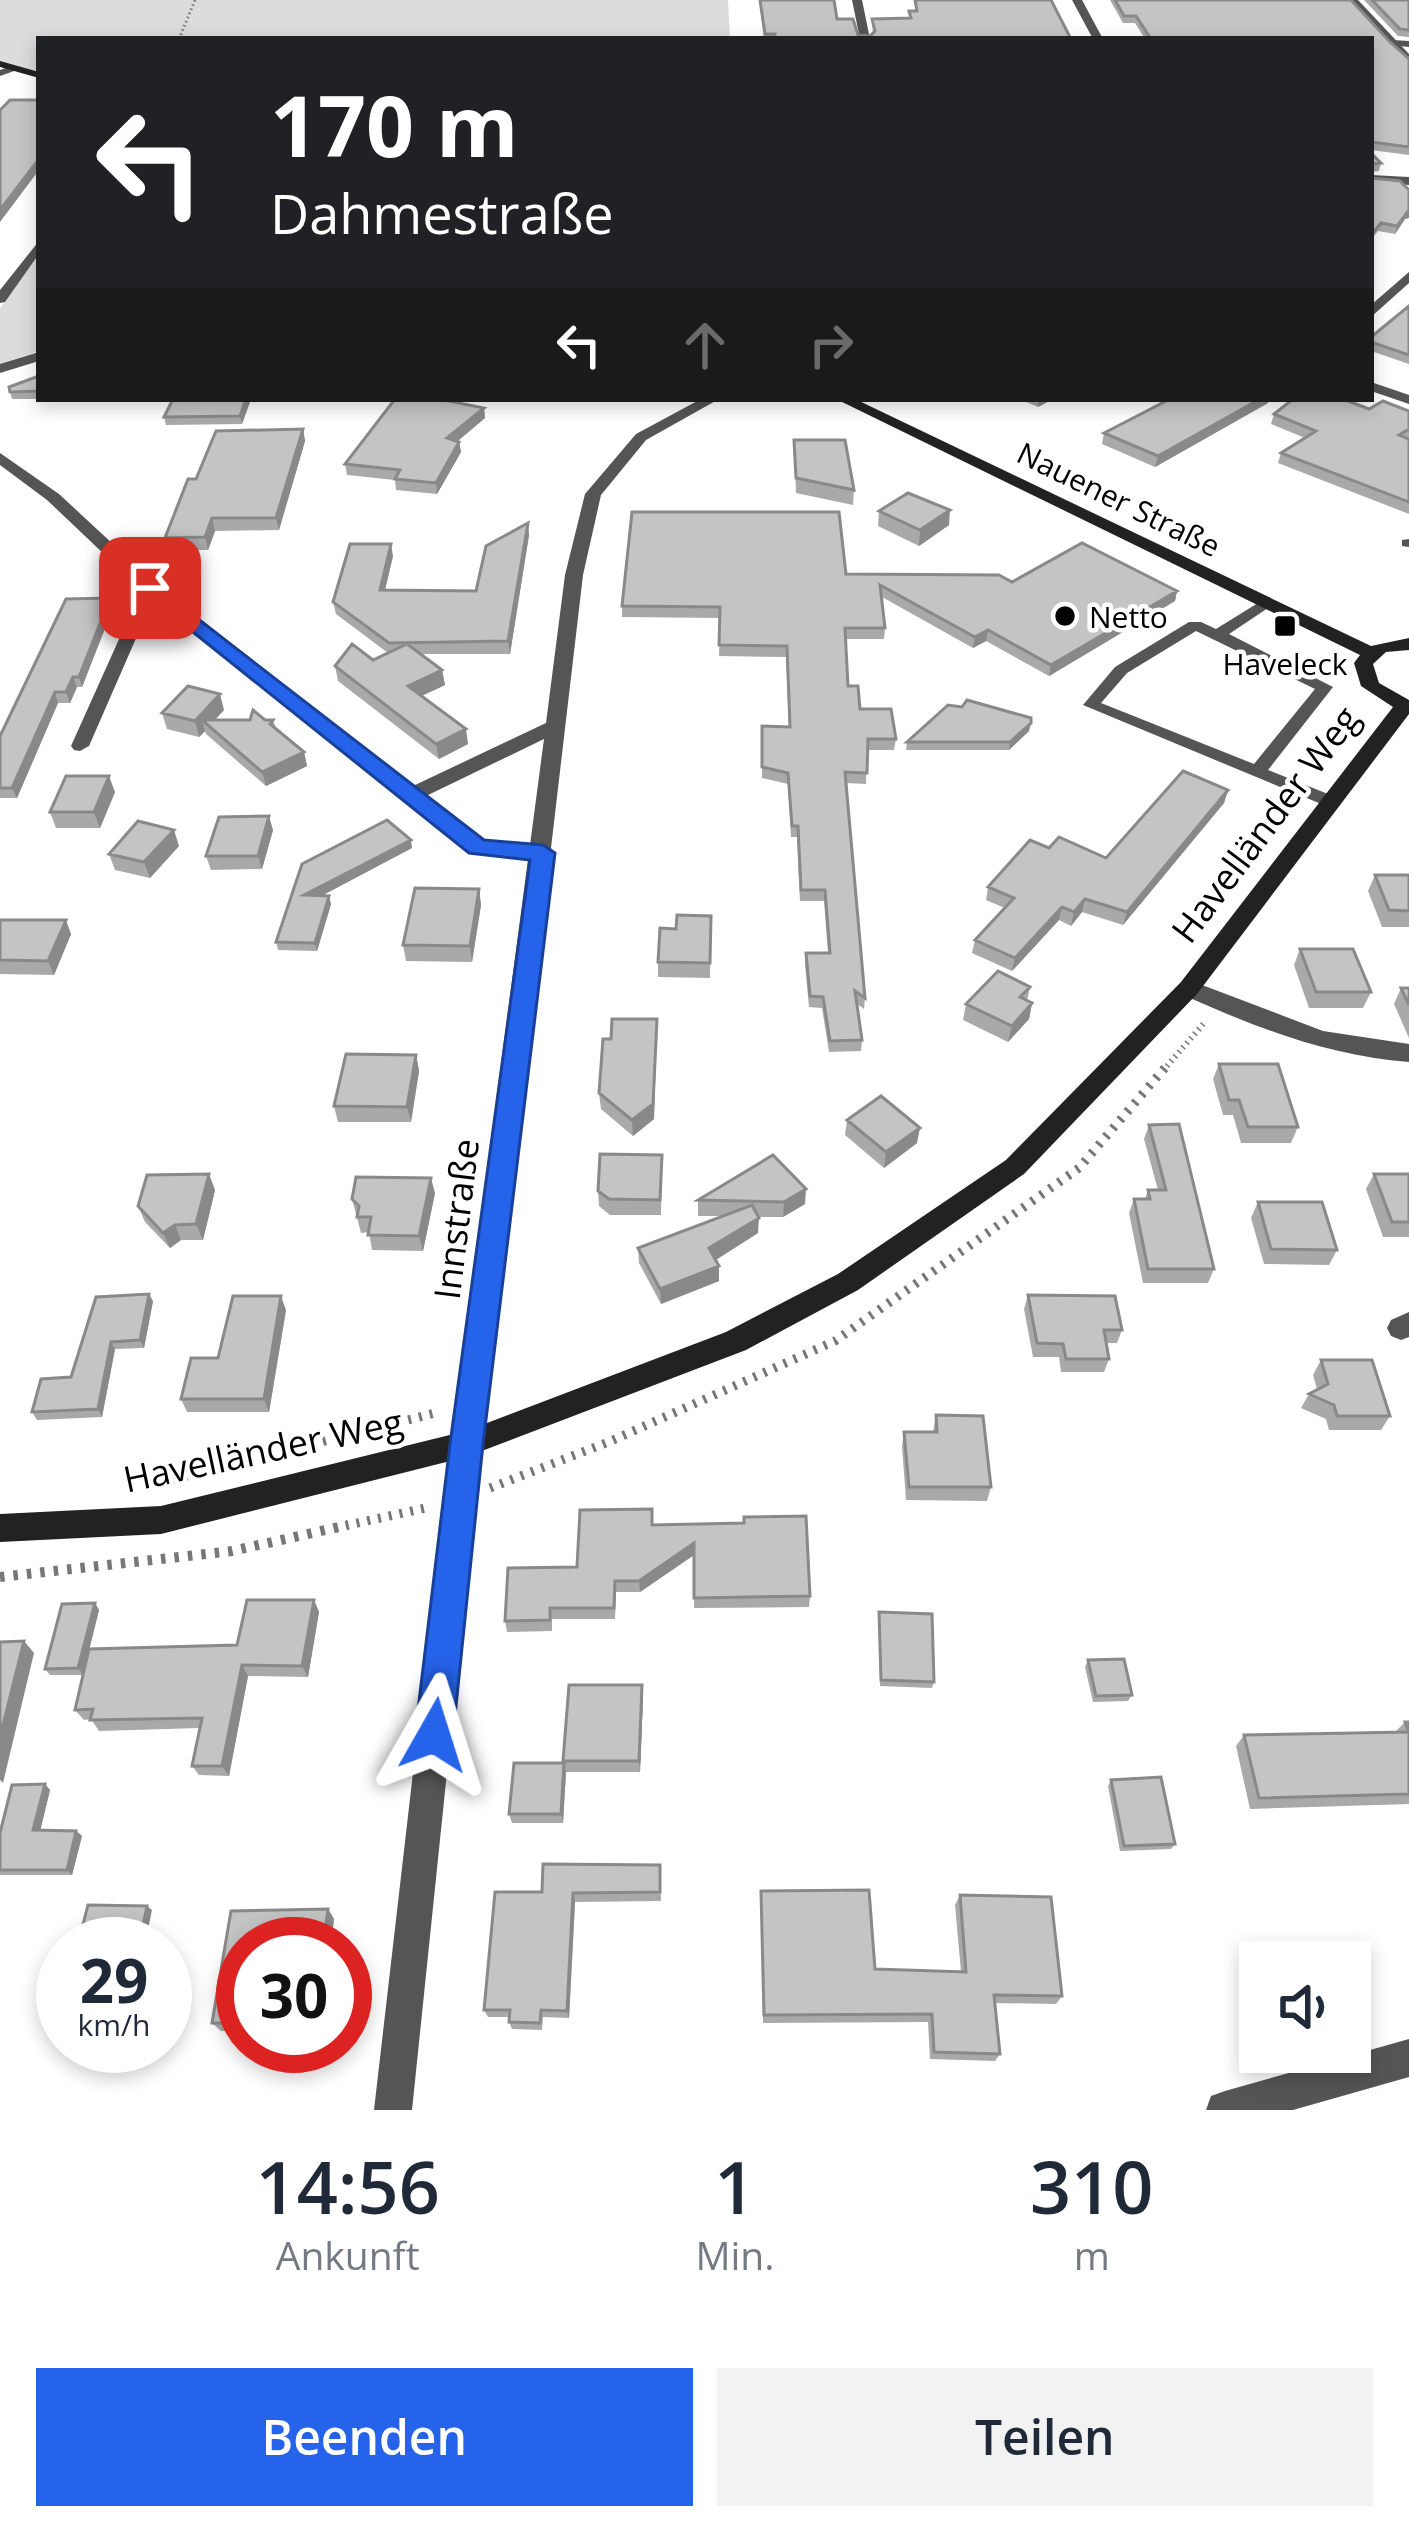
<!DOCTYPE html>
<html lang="de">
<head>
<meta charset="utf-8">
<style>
	body { margin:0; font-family:"Open Sans",sans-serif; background:#f2f2f3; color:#1f2937; height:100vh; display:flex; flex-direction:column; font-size:45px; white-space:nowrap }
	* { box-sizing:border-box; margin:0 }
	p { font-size:39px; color:#747a83 }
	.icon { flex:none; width:66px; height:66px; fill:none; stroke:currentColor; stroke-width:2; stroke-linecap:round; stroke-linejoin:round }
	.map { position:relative; height:2110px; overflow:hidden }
	.side { display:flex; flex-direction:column; background:#fff; flex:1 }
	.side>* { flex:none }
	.banner { position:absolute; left:36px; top:36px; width:1338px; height:366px; border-radius:0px; box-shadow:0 6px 18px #0003; background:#202124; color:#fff; overflow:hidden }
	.fabs { position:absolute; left:1239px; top:1941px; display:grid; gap:24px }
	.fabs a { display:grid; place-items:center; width:132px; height:132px; border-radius:0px; background:#fff; box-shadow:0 6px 18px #0003; font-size:60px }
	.speed { position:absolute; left:36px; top:1917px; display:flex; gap:24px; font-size:60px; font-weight:700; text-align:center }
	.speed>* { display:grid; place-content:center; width:156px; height:156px; border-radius:50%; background:#fff; box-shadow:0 6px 18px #0003; line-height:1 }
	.speed small { font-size:30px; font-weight:400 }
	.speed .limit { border:18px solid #d22; background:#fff; color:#111 }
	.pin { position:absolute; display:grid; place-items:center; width:102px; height:102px; color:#fff; margin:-51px; border-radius:24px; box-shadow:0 6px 18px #0006 }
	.me { position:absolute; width:132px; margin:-66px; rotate:6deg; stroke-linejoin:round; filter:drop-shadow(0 0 9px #0008) }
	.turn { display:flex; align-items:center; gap:42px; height:252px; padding:0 36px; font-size:54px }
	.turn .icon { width:156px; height:156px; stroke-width:2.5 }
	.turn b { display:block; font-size:84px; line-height:102px }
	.lanes { display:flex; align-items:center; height:114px; padding:0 36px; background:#0003; justify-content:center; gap:60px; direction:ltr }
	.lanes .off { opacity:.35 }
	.eta { display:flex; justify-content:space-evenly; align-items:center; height:204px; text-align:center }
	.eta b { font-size:72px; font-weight:600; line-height:84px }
	.button { display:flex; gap:24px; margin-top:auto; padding:24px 36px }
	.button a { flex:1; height:138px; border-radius:0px; background:#2563eb; color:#fff; font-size:48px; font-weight:600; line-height:138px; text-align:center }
	.button a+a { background:#f2f2f3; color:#1f2937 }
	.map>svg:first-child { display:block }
	.green { fill:#dcdcdc }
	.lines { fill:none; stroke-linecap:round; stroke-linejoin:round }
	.path-far3 { stroke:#777; stroke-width:3; stroke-dasharray:1.5 3; stroke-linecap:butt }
	.path-far2 { stroke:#777; stroke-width:6; stroke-dasharray:1.5 4.5; stroke-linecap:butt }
	.path-far1 { stroke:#777; stroke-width:9; stroke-dasharray:3 8; stroke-linecap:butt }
	.path { stroke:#777; stroke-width:10; stroke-dasharray:4.5 9; stroke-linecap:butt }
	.lane { fill:#555; fill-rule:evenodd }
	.street { fill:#555; fill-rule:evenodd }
	.secondary { fill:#222; fill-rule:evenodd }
	.wall { fill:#a9a9a9 }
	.shaded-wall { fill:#898989 }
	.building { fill:#c4c4c4; stroke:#898989; stroke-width:3 }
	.route { fill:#2563eb; stroke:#184099; stroke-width:3 }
	.poi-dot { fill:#000; stroke:#fff; stroke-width:4.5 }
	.labels { text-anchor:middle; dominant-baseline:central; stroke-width:9; stroke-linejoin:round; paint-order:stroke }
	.far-street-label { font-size:30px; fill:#000; stroke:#fff }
	.far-poi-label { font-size:30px; fill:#000; stroke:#fff; text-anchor:start }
	.street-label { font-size:36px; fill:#000; stroke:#fff }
</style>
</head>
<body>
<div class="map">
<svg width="1409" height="2110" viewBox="0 0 1409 2110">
	<rect width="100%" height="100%" fill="#fff"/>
	<path class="green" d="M0,0H728L730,39H39V75L0,64Z
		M39,255V351L0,364V308Z"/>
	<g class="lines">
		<path class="path-far3" d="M179,39L195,0"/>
		<path class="path-far2" d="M1167,1066L1205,1022"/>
		<path class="path-far1" d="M163,1482L439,1412
			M490,1488L611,1441L835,1341L1079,1168L1169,1063
			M335,1528L430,1507"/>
		<path class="path" d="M0,1577L232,1551L348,1525"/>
		<path class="lane" d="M1393,40L1409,41V47L1390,45Z
			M14,65L17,70L0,76V70Z
			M1409,539V547L1402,546V540Z
			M150,583L158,588L89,746L80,751L74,750L71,746L142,588Z
			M1266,598L1271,600V606L1229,634L1333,687L1268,770L1338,798L1341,802L1338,806H1326L1083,705L1115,667L1189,622H1201L1216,629ZM1196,631L1315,689L1254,764L1101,703L1127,673Z"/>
		<path class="street" d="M852,0H862L870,39H860Z
			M1072,0H1082L1103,39H1093Z
			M1348,0H1358L1409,54V63Z
			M1371,175L1409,177V185L1371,183Z
			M39,241V254L5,302L0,303V290Z
			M1409,272V283L1371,317V305Z
			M39,352V361L0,373V364Z
			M1371,382L1409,395V404L1371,391Z
			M701,399H719L646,440L601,495L583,575L551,848L554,853L549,858L481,1444L412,2110H374L451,1444L528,859L470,852L144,592L47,500L0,465V453L59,494L156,584L413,786L546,723L565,575L585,494L636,434ZM544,739L530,845L483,841L426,796Z
			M1189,980L1323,1031L1409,1044V1062C1327,1056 1255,1027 1181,994L1177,988Z
			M1409,1312V1337L1401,1340L1391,1336L1387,1328L1391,1320Z
			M1409,2039V2077L1293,2110H1206L1211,2096L1225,2091Z"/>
		<path class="secondary" d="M0,61L39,72V78L0,67Z
			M836,399H855L1371,646L1409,638V650L1386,652L1373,664L1379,683L1409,700V714L1197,994L1024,1174L858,1290L746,1350L466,1457L161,1534L0,1542V1514L161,1506L466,1431L726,1332L838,1274L1006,1160L1181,982L1393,707L1361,686L1354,663L1360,655Z"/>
	</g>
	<path class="wall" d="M759,0H834L837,19L858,35L870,36L873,33L872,19L909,18V11H916L914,0H1051L1071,39H764Z
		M1110,0H1351L1389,41L1409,59V155L1371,150V39H1145L1135,23H1123Z
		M1364,0H1409V37L1398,36Z
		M1371,153L1381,163L1379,171L1371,172Z
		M1371,178L1409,190V218L1405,219L1395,234L1378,231L1371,240Z
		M1409,306V364L1371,351V337Z
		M39,376V399H12L9,387Z
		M173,399H251L242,424L166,425L164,417Z
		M1019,399H1053L1038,407Z
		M1268,403L1155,467L1102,444L1104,433Z
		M484,408L485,418L458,441L459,442L461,452L437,494L396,490L395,480L347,475L345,464Z
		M1369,409L1409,411V437L1407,438L1409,439V514L1278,463L1281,453L1305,438L1271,424L1274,414Z
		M303,429L305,441L279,530L215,531L208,550H169L165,538L196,479Z
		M794,440L854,490L853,505L796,493Z
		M879,511L949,525L919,546L878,526Z
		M529,535L510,654H421L442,670L445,685L421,696L468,744L439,759L338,681L335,666L373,660L388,653L336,614L333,602L393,556L385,590L476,591Z
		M846,574L1177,591L1175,601L1049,676L986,641L973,648L882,597L885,628L884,639H845L848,686L860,709L896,739L894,750H867L866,784L846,783L865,998L864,1009L857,1004L862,1040L861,1051L829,1052L822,1008L809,1007L805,964L806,953H828L824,901H800L797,837H791L788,784L762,778V726L789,727L786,657L719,656L720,618L622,617V606Z
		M110,598L113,608L82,687H77L70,703H58L17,798H0V736Z
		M224,710L215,720H273L276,728L304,752L307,766L266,786L206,734L205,731L199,737L167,729L162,713Z
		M1029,731L1009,750H906L907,742Z
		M1228,790L1224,803L1123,925L1082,912L1071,926L1059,920L1012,971L972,953L975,940L1005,908L986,900L988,887L1049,848L1106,858Z
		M115,792L100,828H56L50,812Z
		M273,830L262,869L211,870L206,856Z
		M179,846L150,878L115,870L109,854Z
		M412,848L321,896L331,904L317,951L278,950L276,942L302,864Z
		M1375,875H1409V927H1382L1368,891Z
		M479,889L481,905L472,962L406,961L403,945Z
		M711,916L710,978L658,977V962L676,929Z
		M0,920L71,934L54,975L0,974Z
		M1300,949L1371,992L1363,1008H1309L1294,965Z
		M1030,987L1027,1001L1032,1003L1029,1019L1008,1042L963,1020L966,1004Z
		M1401,988H1409V1038L1394,1004Z
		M657,1019L654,1119L633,1136L601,1109L599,1093L611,1039Z
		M416,1055L419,1071L411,1122H338L334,1106Z
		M1219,1064L1298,1127L1291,1143H1241L1233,1115H1223L1213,1079Z
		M847,1120L917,1143L884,1168L845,1135Z
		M1149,1125L1214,1269L1208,1283H1143L1129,1213L1134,1199H1145L1148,1190H1158L1144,1139Z
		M662,1155L661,1215H610L599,1206L598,1191Z
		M773,1155L805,1204L783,1217H758V1233L716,1260L719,1266V1281L661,1304L639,1263L638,1248L721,1216H698V1200Z
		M1374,1174H1409V1237H1383L1366,1189Z
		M215,1190L203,1240H181L170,1248L145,1222L138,1206Z
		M435,1193L423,1251L372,1250L369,1232L361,1233L352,1199Z
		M1258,1202L1337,1250L1329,1265L1264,1264L1251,1218Z
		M1028,1295L1122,1330L1117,1343H1106L1109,1359L1104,1372H1061L1059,1357H1033L1024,1309Z
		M153,1301L144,1348L115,1349L102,1417L37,1420L32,1412Z
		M286,1310L269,1412H187L181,1399L218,1358Z
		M1321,1360L1390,1416L1381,1430H1329L1326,1419L1301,1408L1309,1394L1317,1389L1313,1375Z
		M936,1415L991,1487L987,1501L906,1500L902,1446L904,1432H933Z
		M653,1525L810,1596L809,1607L694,1608V1555L640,1592H616L615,1619H552V1631L507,1632L505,1621L577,1567Z
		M314,1600L319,1612L308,1677L248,1676L229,1776L199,1775L192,1766L200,1728L99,1731L91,1719L84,1720L75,1710L83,1675H50L45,1669L95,1603L99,1610L89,1649L237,1645Z
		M879,1612L934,1682L932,1688L880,1686Z
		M1088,1660L1132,1695L1128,1701L1093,1702L1085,1667Z
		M569,1685L643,1697L640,1772H566L563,1823H512L509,1814L564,1763Z
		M1405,1722H1409V1804L1250,1809L1236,1746L1244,1735L1395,1732Z
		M1111,1780L1175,1844L1171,1849L1120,1851L1108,1786Z
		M45,1784L50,1790L40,1830L76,1831L82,1836L72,1875H0V1833Z
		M660,1865L661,1901L575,1902L569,2018L543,2017L542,2030L512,2029L509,2022L510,2017H488L484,2010L542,1892Z
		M761,1891L875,1969L961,1972L955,1905L960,1895L1062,1996L1056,2004L995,2003L1000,2054L995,2061L930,2059L928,2022L763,2023Z
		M328,1909L334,1919L331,1944H243V2031H221L212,2023L231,1911Z"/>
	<path class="shaded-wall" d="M39,159V170L0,222V210Z
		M1409,210V218L1405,219L1395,234L1397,226Z
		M246,399H251L242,424L240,416Z
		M1039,399H1053L1038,407Z
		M1260,399H1269L1268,403L1155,467L1158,456Z
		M484,408L485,418L448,449L447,438Z
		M303,429L305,441L279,530L276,518Z
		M459,442L461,452L437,494L436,483Z
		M950,510L949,525L919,546L920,530Z
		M212,518L215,531L208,550L205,537Z
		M528,523L529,535L510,654L508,641Z
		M391,544L393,556L382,602L380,590Z
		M1177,591L1175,601L1049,676L1051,665Z
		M110,598L113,608L82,687L79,677Z
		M988,630L986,641L973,648L975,637Z
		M442,670L445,685L411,701L408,686Z
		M73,677L77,687L70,703L66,692Z
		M55,692L58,703L17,798L12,788Z
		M220,694L224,710L209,726L202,720L205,731L199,737L195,721Z
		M1031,723L1029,731L1009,750L1010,742Z
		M466,729L468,744L439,759L436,744Z
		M304,752L307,766L266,786L262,772Z
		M109,776L115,792L100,828L94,812Z
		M1228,790L1224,803L1123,925L1127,912Z
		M269,816L273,830L262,869L258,856Z
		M174,830L179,846L150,878L144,862Z
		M411,840L412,848L306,904L304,895Z
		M479,889L481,905L472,962L470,946Z
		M329,896L331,904L317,951L315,943Z
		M1085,899L1082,912L1071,926L1074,912Z
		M1062,907L1059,920L1012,971L1015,958Z
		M66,920L71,934L54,975L48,961Z
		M1032,1003L1029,1019L1008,1042L1012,1026Z
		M657,1019L654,1119L633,1136L632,1120Z
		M416,1055L419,1071L411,1122L407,1107Z
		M920,1128L917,1143L884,1168L886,1152Z
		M209,1174L215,1190L203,1240L196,1224Z
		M431,1178L435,1193L423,1251L419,1236Z
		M806,1189L805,1204L783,1217L784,1202Z
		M759,1218L758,1233L709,1264V1248Z
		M175,1225L181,1240L170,1248L163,1233Z
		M719,1266V1281L661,1304L660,1289Z
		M149,1294L153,1301L144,1348L140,1340Z
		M281,1296L286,1310L269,1412L264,1399Z
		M111,1342L115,1349L102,1417L98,1409Z
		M694,1543V1555L640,1592L639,1581Z
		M314,1600L319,1612L308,1677L302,1666Z
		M95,1603L99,1610L83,1675L78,1668Z
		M24,1641L34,1653L3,1783L0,1780V1737Z
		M242,1665L248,1676L229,1776L222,1766Z
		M642,1685L643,1697L640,1772L639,1761Z
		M564,1763L566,1772L563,1823L561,1814Z
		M45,1784L50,1790L39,1836L33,1830Z
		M76,1831L82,1836L72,1875L67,1870Z
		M573,1893L575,1902L569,2018L567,2011Z
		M147,1906L152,1910L145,1944H139Z
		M328,1909L334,1919L331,1944H323Z"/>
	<path class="building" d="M760,0H834L837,19H853L858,35L870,36L875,31L872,19L911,18L909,11H917L915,0H1051L1071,39H775V34H765Z
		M1115,0H1351L1389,41L1409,59V147L1371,142V39H1151L1136,16H1124Z
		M1372,0H1409V30L1400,29Z
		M10,100H39V159L0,210V110Z
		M1371,153L1381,163L1371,164Z
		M1371,178L1400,181L1409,190V210L1397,226L1381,223L1371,235Z
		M1409,306V355L1371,342V337Z
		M39,376V391L10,392L9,387Z
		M173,399H246L240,416L164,417Z
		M395,399H439L484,408L447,438L459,442L436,483L395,479L400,470L345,464Z
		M1170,399H1260L1158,456L1104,433Z
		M1293,399H1343L1369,409L1383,401L1409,411V429L1399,435L1409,439V502L1281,453L1316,431L1274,414Z
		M303,429L276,518H212L205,537L165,538L188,479H196L216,431Z
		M794,440H845L854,490L796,478Z
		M908,493L950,510L920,530L879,511Z
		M632,512H839L846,574L999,575L1012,582L1082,543L1177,591L1051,665L988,630L975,637L880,585L885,628H845L848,686H858L860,709H891L896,739H868L867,773L845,772L865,998L855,991L862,1040L830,1041L823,997L810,996L806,953H830L825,890H801L798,826H792L788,773L762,767V726L790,727L787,646L719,645L720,607L622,606Z
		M528,523L508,641L389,643L333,602L350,544H391L380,590L476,591L486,546Z
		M110,598L79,677H73L66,692H55L12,788H0V736L66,599Z
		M352,644L373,660L407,644L442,670L408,686L466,729L436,744L335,666Z
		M188,686L220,694L195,721L162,713Z
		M967,700L1031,718V723L1010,742H907L948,705L962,707Z
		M253,710L265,720H273L270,724L304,752L262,772L202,720H250Z
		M1183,771L1228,790L1127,912L1085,899L1074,912L1062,907L1015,958L975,940L1014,898L988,887L1030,840L1049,848L1059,837L1106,858Z
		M66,776H109L94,812H50Z
		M269,816L258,856H206L219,817Z
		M387,820L411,840L304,895L329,896L315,943L276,942L302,864Z
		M138,821L174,830L144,862L109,854Z
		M1375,875H1409V911L1389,910Z
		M415,888L479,889L470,946L403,945Z
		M677,915L711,916L710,963L658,962L660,928L676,929Z
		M0,920H66L48,961L0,960Z
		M1300,949H1353L1371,992H1316Z
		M998,971L1030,987L1020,997L1032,1003L1012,1026L966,1004Z
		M1401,988H1409V1005Z
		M612,1019H657L653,1104L632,1120L599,1093L603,1039H611Z
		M346,1054L416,1055L407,1107L334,1106Z
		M1219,1064H1278L1298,1127H1248L1239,1100H1229Z
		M881,1096L920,1128L886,1152L847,1120Z
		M1179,1124L1214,1269H1148L1134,1199H1150L1148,1190H1166L1149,1125Z
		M600,1154L662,1155L660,1200L609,1199L598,1191Z
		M773,1155L806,1189L784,1202L698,1200Z
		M209,1174L196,1224L175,1225L163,1233L138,1206L147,1175Z
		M1374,1174H1409V1222H1392Z
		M356,1177L431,1178L419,1236L368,1235L371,1217H357L359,1206L352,1199Z
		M1258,1202H1322L1337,1250L1271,1249Z
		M752,1205L759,1218L709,1248L719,1266L660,1289L638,1248Z
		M149,1294L140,1340L111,1342L98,1409L32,1412L41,1379L71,1377L96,1297Z
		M1028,1295L1115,1296L1122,1330H1104L1109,1359H1066L1063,1344L1037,1343Z
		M233,1296H281L264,1399H181L191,1358H218Z
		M1321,1360H1372L1390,1416H1337L1334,1405L1309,1394L1328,1384Z
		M936,1415L983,1416L991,1487H909L904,1432H937Z
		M652,1509V1525L744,1523V1517L806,1516L810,1596L694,1598V1543L639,1581H615L614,1608H550V1620L505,1621L508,1568L577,1567L580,1510Z
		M247,1600H314L302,1666L242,1665L222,1766H192L202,1718L90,1720L93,1709L75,1710L89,1649L237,1645Z
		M95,1603L78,1668L45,1669L62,1604Z
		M879,1612L932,1614L934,1682L881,1680Z
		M24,1641L0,1737V1642Z
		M1124,1659L1132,1695L1096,1696L1088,1660Z
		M569,1685H642L639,1761H563Z
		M1405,1722H1409V1794L1259,1798L1244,1735L1409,1732Z
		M514,1763H564L561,1814H509Z
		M1161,1777L1175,1844L1124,1846L1111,1780Z
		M45,1784L33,1830L76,1831L67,1870H0V1833L12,1785Z
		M543,1864L660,1865V1892L573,1893L567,2011L541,2010L540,2023L509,2022L510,2010H484L495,1892H542Z
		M869,1890L875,1969L966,1972L960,1895L1051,1897L1062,1996L994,1995L1000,2054L934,2052L932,2014L764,2015L761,1891Z
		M88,1905L147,1906L139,1944H78Z
		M328,1909L323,1944H243V2023H212L231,1911Z"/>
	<path class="route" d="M150,582L484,840L543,845L555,853L483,1444L453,1735L448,1748L434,1754L421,1748L415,1735L450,1444L530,860L469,853L143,592V584Z"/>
	<g class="poi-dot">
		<circle cx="1065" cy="616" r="12"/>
		<rect x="1273" y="614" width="24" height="24" rx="6"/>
	</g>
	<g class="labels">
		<g class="far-street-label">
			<text transform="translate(1119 499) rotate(26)">Nauener Straße</text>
		</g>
		<g class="far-poi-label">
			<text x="1089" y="616">Netto</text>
			<text x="1285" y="663" text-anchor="middle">Haveleck</text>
		</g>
		<g class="street-label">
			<text transform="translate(1265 824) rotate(-53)">Havelländer Weg</text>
			<text transform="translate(456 1219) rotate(-83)">Innstraße</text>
			<text transform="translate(263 1450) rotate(-12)">Havelländer Weg</text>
		</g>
	</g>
</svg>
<div class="fabs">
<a><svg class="icon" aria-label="sound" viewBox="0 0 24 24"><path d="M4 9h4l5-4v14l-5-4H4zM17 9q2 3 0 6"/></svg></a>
</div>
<div class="speed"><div>29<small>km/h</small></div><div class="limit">30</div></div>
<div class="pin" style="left:150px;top:588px;background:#d93025"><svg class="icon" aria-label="arrive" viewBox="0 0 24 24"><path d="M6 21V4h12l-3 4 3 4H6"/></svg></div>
<svg class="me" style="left:434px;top:1735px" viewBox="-20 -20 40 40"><path d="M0-17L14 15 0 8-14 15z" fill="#2563eb" stroke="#fff" stroke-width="4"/></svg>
<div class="banner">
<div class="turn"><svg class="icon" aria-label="left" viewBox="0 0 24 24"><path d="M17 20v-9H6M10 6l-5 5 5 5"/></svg><div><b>170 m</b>Dahmestraße</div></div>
<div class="lanes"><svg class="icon" aria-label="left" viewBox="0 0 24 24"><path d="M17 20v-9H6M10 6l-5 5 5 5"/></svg><svg class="icon off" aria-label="ahead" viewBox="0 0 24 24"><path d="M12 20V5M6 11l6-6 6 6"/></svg><svg class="icon off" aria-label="right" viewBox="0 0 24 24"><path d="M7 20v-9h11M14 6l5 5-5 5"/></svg></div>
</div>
</div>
<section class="side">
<div class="eta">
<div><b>14:56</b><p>Ankunft</p></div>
<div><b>1</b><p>Min.</p></div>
<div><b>310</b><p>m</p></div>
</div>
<div class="button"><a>Beenden</a><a>Teilen</a></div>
</section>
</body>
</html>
